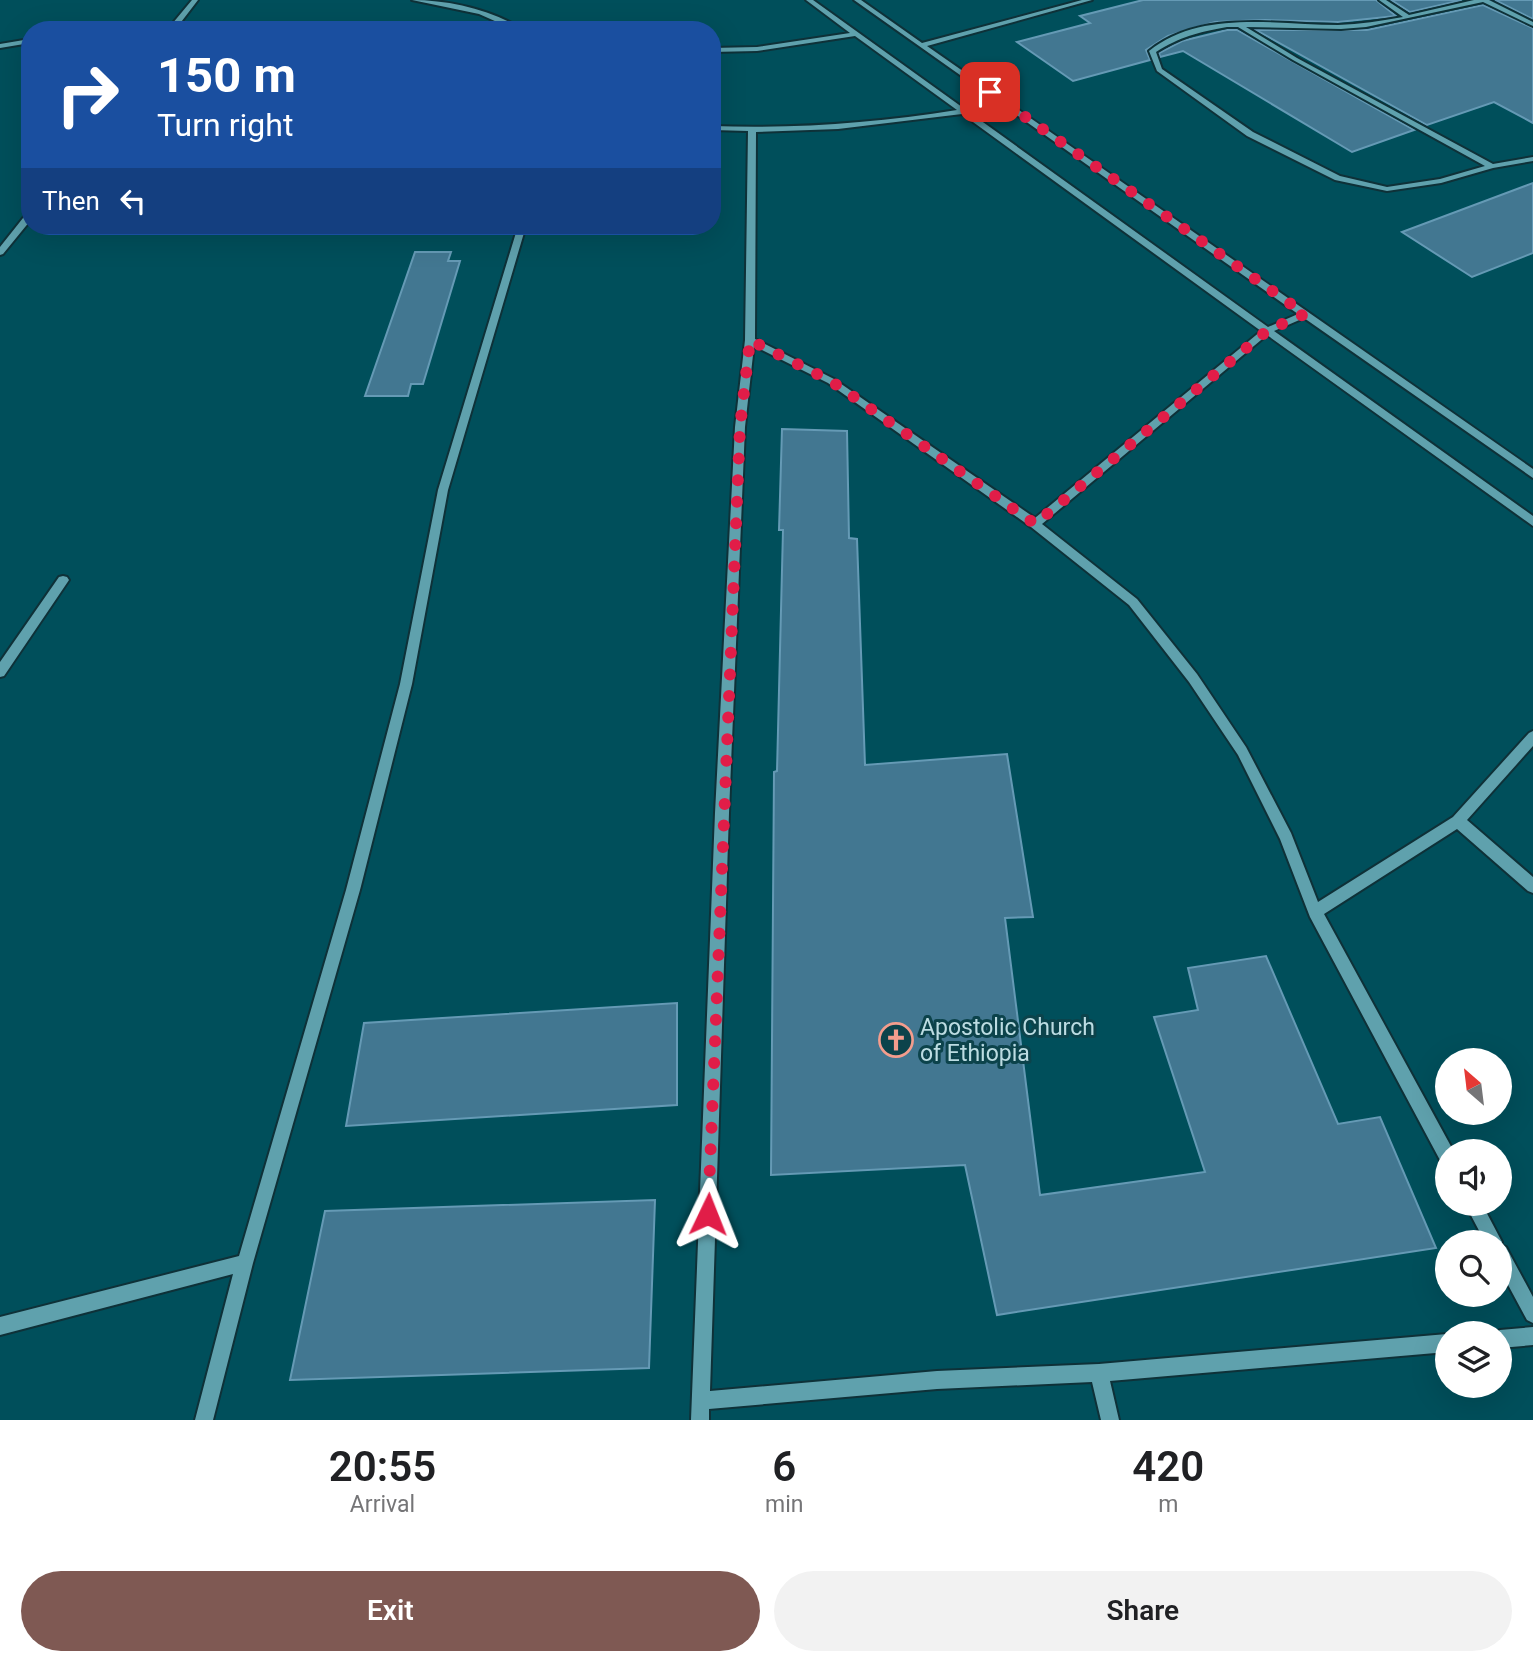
<!DOCTYPE html>
<html lang="en">
<head>
<meta charset="utf-8">
<style>
	body { margin:0; font-family:Roboto,sans-serif; background:#f2f2f2; color:#202124; height:100vh; display:flex; flex-direction:column; font-size:26px; white-space:nowrap }
	* { box-sizing:border-box; margin:0 }
	p { font-size:23px; color:#757577 }
	.icon { flex:none; width:38px; height:38px; fill:none; stroke:currentColor; stroke-width:2; stroke-linecap:round; stroke-linejoin:round }
	.map { position:relative; height:1420px; overflow:hidden }
	.side { display:flex; flex-direction:column; background:#fff; flex:1 }
	.side>* { flex:none }
	.top-card { position:absolute; left:21px; top:21px; width:700px; height:214px; border-radius:28px; box-shadow:0 7px 28px #0002; background:#1a4fa0; color:#fff; overflow:hidden }
	.needle { width:46px; rotate:332deg }
	.controls { position:absolute; left:1435px; top:1048px; display:grid; gap:14px }
	.controls a { display:grid; place-items:center; width:77px; height:77px; border-radius:50%; background:#fff; box-shadow:0 7px 28px #0002; font-size:35px }
	.pin { position:absolute; display:grid; place-items:center; width:60px; height:60px; color:#fff; margin:-30px; border-radius:14px; box-shadow:0 4px 10px #0006 }
	.me { position:absolute; width:77px; margin:-38px; rotate:2deg; stroke-linejoin:round; filter:drop-shadow(0 0 5px #0008) }
	.turn { display:flex; align-items:center; gap:24px; height:147px; padding:0 21px; font-size:32px }
	.turn .icon { width:91px; height:91px; stroke-width:2.5 }
	.turn b { display:block; font-size:49px; line-height:60px }
	.then { display:flex; align-items:center; height:66px; padding:0 21px; background:#0003; gap:14px; font-size:26px }
	.eta { display:flex; justify-content:space-evenly; align-items:center; height:119px; text-align:center }
	.eta b { font-size:42px; font-weight:600; line-height:49px }
	.primary-button { display:flex; gap:14px; margin-top:auto; padding:14px 21px }
	.primary-button a { flex:1; height:80px; border-radius:42px; background:#7f5953; color:#fff; font-size:28px; font-weight:600; line-height:80px; text-align:center }
	.primary-button a+a { background:#f2f2f2; color:#202124 }
	.map>svg:first-child { display:block }
	.building { fill:#427791; stroke:#659ab5; stroke-width:2 }
	.lines { fill:none; stroke-linecap:round; stroke-linejoin:round }
	.minor-casing { stroke:#0e3138; stroke-width:4 }
	.minor { fill:#5fa1ad; fill-rule:evenodd }
	.route { stroke:#e11d48; stroke-width:12; stroke-dasharray:0 21.6 }
	.labels { text-anchor:middle; dominant-baseline:central; stroke-width:6; stroke-linejoin:round; paint-order:stroke }
	.near-poi-label { font-size:23px; fill:#bcdce2; stroke:#0c434b; text-anchor:start }
</style>
</head>
<body>
<div class="map">
<svg width="1533" height="1420" viewBox="0 0 1533 1420">
	<rect width="100%" height="100%" fill="#004f5b"/>
	<path class="building" d="M1143,0H1376L1396,16L1338,22L1265,20L1215,22L1168,36L1146,50L1150,60L1073,81L1017,42L1090,23L1080,16Z
		M1391,0H1462L1410,12Z
		M1495,0H1533V19Z
		M1483,5L1533,28V123L1494,102L1427,125L1256,30H1367Z
		M1227,30H1237L1414,130L1352,152L1183,51L1160,57L1159,53L1182,41Z
		M1533,183V253L1472,277L1402,232Z
		M415,252H451L448,261H460L423,384H411L408,396H365Z
		M782,429L847,431L849,538L857,539L865,765L1007,754L1033,917L1005,918L1040,1195L1205,1172L1154,1017L1198,1010L1188,968L1266,956L1338,1124L1380,1117L1436,1248L997,1315L965,1165L771,1175L774,772L777,771L783,530H779Z
		M677,1003V1105L346,1126L364,1023Z
		M655,1200L649,1368L290,1380L325,1211Z"/>
	<g class="lines">
		<g class="minor-casing">
			<path id="minor" d="M192,0H198L175,30H105L172,24Z
				M412,0C450,0 492,10 524,30H515L479,14Z
				M806,0H813L1268,327L1298,314L854,0H861L922,43L1082,0H1092L927,46L1533,469V478L1304,318L1274,331L1533,516V526L1267,335L1042,524L1137,599L1197,674L1246,747L1291,833L1318,902L1453,817L1529,733L1533,731V746L1467,820L1533,877V893L1528,891L1457,829L1324,914L1453,1150L1447,1152V1164L1441,1162L1310,917L1280,839L1238,755L1189,682L1129,605L1031,527L828,383L754,346L745,427L729,813L710,1391L937,1371L1099,1364L1447,1334V1352L1110,1381L1119,1420H1101L1092,1382L937,1389L709,1409V1420H691L715,813L735,427L745,340L748,131L712,130V126C795,129 875,123 957,110L855,36L757,51L712,52V48L757,47L850,33ZM962,114L1261,331L1035,518L834,379L755,339L756,132L838,129Z
				M1379,0H1386L1409,15L1474,0H1489L1533,22V26L1483,2L1366,27L1341,29L1246,27L1297,58L1493,164L1533,157V161L1493,168L1441,183L1387,191L1335,180L1247,136L1157,71L1149,51C1201,9 1277,25 1338,25C1360,24 1381,21 1403,17ZM1227,27H1238L1293,60L1485,166L1440,179L1387,187L1340,176L1253,132L1162,69L1156,52C1180,37 1198,32 1227,27Z
				M30,39V43L0,48V44Z
				M27,213H30V221L3,254L0,255V247Z
				M518,226H526L448,490L412,684L360,890L253,1263L213,1420H195L233,1274L0,1335V1317L239,1256L346,890L400,684L438,490Z
				M63,576L67,577L69,580L67,583L4,676L0,677V662L59,577Z
				M1465,1204H1482L1502,1242L1501,1245L1506,1247L1533,1297V1323L1527,1320L1500,1270V1242H1485Z
				M1533,1327V1345L1500,1348V1334H1493L1500,1330Z"/>
		</g>
		<use href="#minor" class="minor"/>
	</g>
	<g class="lines">
		<path class="route" d="M708,1214L740,427L750,340L831,381L1035,524L1268,330L1305,314L990,92"/>
	</g>
	<defs>
		<g id="church-ring" transform="scale(1.75)"><circle r="9.5" fill="#0c434b" stroke="#f49d8d" stroke-width="1.5"/><path d="M-1.2-6h2.4v3.5h3.3v2.4h-3.3V6h-2.4V-.1h-3.3v-2.4h3.3Z" fill="#f49d8d"/></g>
	</defs>
	<g fill-rule="evenodd">
		<use href="#church-ring" x="896" y="1040"/>
	</g>
	<g class="labels">
		<g class="near-poi-label">
			<text x="920" y="1027">Apostolic Church<tspan x="920" dy="26">of Ethiopia</tspan></text>
		</g>
	</g>
</svg>
<div class="controls">
<a><svg class="needle" viewBox="-14 -14 28 28"><path d="M0-13l5 13h-10z" fill="#e53935"/><path d="M0 13l5-13h-10z" fill="#757577"/></svg></a>
<a><svg class="icon" aria-label="sound" viewBox="0 0 24 24"><path d="M4 9h4l5-4v14l-5-4H4zM17 9q2 3 0 6"/></svg></a>
<a><svg class="icon" aria-label="search" viewBox="0 0 24 24"><circle cx="10" cy="10" r="6"/><path d="M15 15l6 6"/></svg></a>
<a><svg class="icon" aria-label="layers" viewBox="0 0 24 24"><path d="M12 4l9 5-9 5-9-5zM3 14l9 5 9-5"/></svg></a>
</div>
<div class="pin" style="left:990px;top:92px;background:#d93025"><svg class="icon" aria-label="arrive" viewBox="0 0 24 24"><path d="M6 21V4h12l-3 4 3 4H6"/></svg></div>
<svg class="me" style="left:708px;top:1214px" viewBox="-20 -20 40 40"><path d="M0-17L14 15 0 8-14 15z" fill="#e11d48" stroke="#fff" stroke-width="4"/></svg>
<div class="top-card">
<div class="turn"><svg class="icon" aria-label="right" viewBox="0 0 24 24"><path d="M7 20v-9h11M14 6l5 5-5 5"/></svg><div><b>150 m</b>Turn right</div></div>
<div class="then">Then<svg class="icon" aria-label="left" viewBox="0 0 24 24"><path d="M17 20v-9H6M10 6l-5 5 5 5"/></svg></div>
</div>
</div>
<section class="side">
<div class="eta">
<div><b>20:55</b><p>Arrival</p></div>
<div><b>6</b><p>min</p></div>
<div><b>420</b><p>m</p></div>
</div>
<div class="primary-button"><a>Exit</a><a>Share</a></div>
</section>
</body>
</html>
